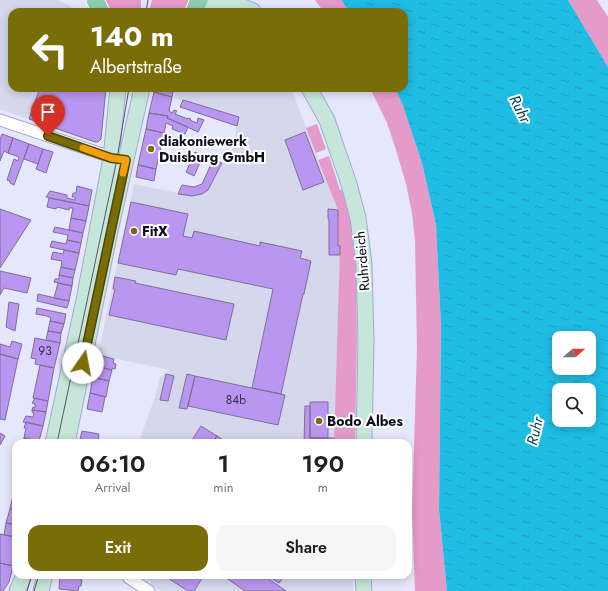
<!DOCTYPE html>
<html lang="en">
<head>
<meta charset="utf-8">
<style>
	body { margin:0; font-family:Jost,sans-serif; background:#f6f6f6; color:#202124; height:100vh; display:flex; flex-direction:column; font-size:15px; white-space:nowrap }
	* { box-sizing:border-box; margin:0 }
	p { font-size:13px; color:#757577 }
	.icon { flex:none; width:22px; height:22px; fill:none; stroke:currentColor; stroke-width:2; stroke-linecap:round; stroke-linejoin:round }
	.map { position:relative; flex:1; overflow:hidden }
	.side { position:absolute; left:12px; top:439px; width:400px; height:140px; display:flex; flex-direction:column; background:#fff; border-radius:12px; box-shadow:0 2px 10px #0003 }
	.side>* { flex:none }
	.banner { position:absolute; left:8px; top:8px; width:400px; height:84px; border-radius:12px; box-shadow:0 2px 10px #0003; background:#796d08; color:#fff; overflow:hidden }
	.needle { width:26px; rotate:70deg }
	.buttons { position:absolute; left:552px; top:331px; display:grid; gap:8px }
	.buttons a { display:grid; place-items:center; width:44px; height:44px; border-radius:8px; background:#fff; box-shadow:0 2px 10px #0003; font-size:20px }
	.pin { position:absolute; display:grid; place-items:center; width:34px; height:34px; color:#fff; margin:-41px -17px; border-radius:50% 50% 50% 0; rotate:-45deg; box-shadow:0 0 4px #0007 }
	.pin .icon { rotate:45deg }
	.me { position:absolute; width:44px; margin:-22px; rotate:12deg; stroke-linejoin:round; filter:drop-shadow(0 0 3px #0008) }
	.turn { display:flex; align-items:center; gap:14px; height:84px; padding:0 16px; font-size:18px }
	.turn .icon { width:52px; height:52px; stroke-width:2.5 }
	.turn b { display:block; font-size:28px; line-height:34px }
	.eta { display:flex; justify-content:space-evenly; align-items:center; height:68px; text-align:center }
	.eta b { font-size:24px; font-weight:600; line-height:28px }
	.button { display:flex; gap:8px; margin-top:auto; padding:8px 16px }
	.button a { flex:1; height:46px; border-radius:12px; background:#796d08; color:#fff; font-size:16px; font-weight:600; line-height:46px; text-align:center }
	.button a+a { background:#f6f6f6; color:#202124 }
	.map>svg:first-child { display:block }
	.built { fill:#d5d7ed }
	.grass { fill:#e59bca }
	.water { fill:url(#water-ripples); fill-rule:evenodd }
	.building { fill:#b996ef; stroke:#7e6e99 }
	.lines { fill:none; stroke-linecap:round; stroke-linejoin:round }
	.minor-casing { stroke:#a4a8d6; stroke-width:13 }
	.secondary-casing { stroke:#a4a8d6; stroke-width:17 }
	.primary-casing { stroke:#fff; stroke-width:19 }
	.minor { stroke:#fff; stroke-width:11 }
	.secondary { stroke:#c5e6d8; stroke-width:15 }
	.primary { stroke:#8cceb1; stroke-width:17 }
	.tram { stroke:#565668; stroke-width:1 }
	.route-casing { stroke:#4f4705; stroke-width:10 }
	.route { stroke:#796d08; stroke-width:7 }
	.slow { stroke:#f59e0b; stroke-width:7 }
	.poi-dot { fill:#796d08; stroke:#fff; stroke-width:1.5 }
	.labels { text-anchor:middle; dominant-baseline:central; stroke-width:4; stroke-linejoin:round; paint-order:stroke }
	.number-label { font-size:12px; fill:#362e50 }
	.poi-label { font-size:14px; font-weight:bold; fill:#0b0b1b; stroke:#fff; text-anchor:start }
	.street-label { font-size:14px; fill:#0b0b1b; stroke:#fff }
	.water-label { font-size:15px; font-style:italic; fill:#024353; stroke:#fff }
</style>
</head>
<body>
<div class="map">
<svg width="608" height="591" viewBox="0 0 608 591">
	<defs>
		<pattern id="water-ripples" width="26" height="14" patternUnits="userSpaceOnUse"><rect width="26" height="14" fill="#1fbce4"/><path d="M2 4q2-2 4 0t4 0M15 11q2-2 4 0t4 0" fill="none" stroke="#1ba0c3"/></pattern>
	</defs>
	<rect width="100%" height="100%" fill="#e5e7fb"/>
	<path class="built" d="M0,0H58L69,5L75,12H12V88H106L101,138L100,141L95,142L0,109Z
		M176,88H291L338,210V246H340V255L334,443H147L140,438L155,397L160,377L169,370L98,355L134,184L192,196H198L208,190L222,163L230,158L239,117L174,98Z
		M146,575H353V591H161L152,585L150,581H147Z"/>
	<path class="grass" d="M103,0H141V12H111Z
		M152,0H193L188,12H149Z
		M315,0H341L350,12H324Z
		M568,0H597L608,17V67Z
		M370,88H395L402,103L422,163L436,225L441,326L439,510L447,591H415L412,512L417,349L415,241L412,213L406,184L396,150L387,123Z
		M317,124L326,149L316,153L306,128Z
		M329,156L340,190L343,189L351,220L356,264L357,341L355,443H334L340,247L338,246V210L318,160Z"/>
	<path class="water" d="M341,0H568L608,67V591H447L439,510L441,326L436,225L422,163L402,103L395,88H404V12H350ZM559,338H589V368H559ZM559,390H589V420H559Z"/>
	<path class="building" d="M40,88H106L101,139L98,142H95L29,119Z
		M155,88H174L172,97L154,92Z
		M154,92L172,97L169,111L172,113L174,110L177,111L175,114L188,119V118L191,119L190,120L197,123L198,118L204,120L198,132L167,118L168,116L149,113Z
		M183,100L239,117L237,126L180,107Z
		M149,113L168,116L167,118L188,127L185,134L172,129L173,126L166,123L164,133L146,129Z
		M146,129L164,133L156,169L138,165Z
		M305,132L324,182L303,190L285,140Z
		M2,134L13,138L8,153L4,151L0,161V140Z
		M13,138L29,144L14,185L10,183V181L7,180L14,159L18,161L19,157L8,153Z
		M29,144L43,149L38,164L24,159Z
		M43,149L53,152L46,173L36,169Z
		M195,152L203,156L194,176L186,172Z
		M213,160L222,163L208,190L202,194L192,196L178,194L182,185L194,187L202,184Z
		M138,165L156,169L154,181L136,177Z
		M77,186L92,190L89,206L46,197L50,191L67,195V198L75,200V197H72L73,193H76Z
		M49,198L89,206L86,221L71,218L73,208H69V210L57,207L56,209L47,207Z
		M131,202L188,214L183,236L192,238L194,231L260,246V242L302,251L300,258L311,261L304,294H303L281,394L252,388L273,289L178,269L176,275L118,263Z
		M0,209L31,220L0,268Z
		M328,209L338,210V246H340V255H329V219H328Z
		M71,218L86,221L83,233L69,230Z
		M55,227L83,233L81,243L67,240L68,235L53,232Z
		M67,240L81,243L79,253L50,247L52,241L66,244Z
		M64,250L79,253L75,270L61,267L62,261L51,259L53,252L63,254Z
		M61,267L75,270L73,278L59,275Z
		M0,271L31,278L27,293L4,288L0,295Z
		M59,275L73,278L72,286L54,282L55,279H59Z
		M115,277L136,281L135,283L234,304L226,340L109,315L115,289H113Z
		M58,283L72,286L69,301L54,298Z
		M38,294L69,301L67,308L37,301Z
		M9,302L19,304L15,331L6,327Z
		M37,308L66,314L64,324L50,321L51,318L47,316L36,314Z
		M50,321L64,324L61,333L48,331Z
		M48,331L61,333L60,343L46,340Z
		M35,338L60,343L54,368L35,364L36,359L31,358Z
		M12,341L22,344L18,359L0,354V344L10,347Z
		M0,354L18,359L5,420L0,419Z
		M98,355L114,359L113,363L116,364L115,369L112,368V370L96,366Z
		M40,365L54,368L48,401L33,398Z
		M96,366L112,370L109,381L93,377Z
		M166,374L174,376L168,401L160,400Z
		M187,374L195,376L187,409L179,408Z
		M195,376L285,395L278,425L188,406Z
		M93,377L109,381L106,397L90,393Z
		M90,393L105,397L102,412L87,409Z
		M35,398L48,401L46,412L32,410L33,407L35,408V404L32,403Z
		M310,402H328V438H310Z
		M305,406H310V438H334V443H304Z
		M32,410L46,412L43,426L23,422L26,416L33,417L34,413L32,412Z
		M26,422L43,426L39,441L24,438L26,428H24Z
		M201,426L217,436L212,443H190Z
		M82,431L99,434L98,443H79Z
		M0,433L5,436L0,445Z
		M217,436L228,443H212Z
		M24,438L39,441V443H23Z
		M13,495L16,496V510L10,509Z
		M10,509L16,510V525L6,523Z
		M6,523L16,525V537L4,535Z
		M0,534L16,537V551L13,566L0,563Z
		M0,563L13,566L9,582L3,591H0Z
		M60,575H80V579L82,580L81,586H79L78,591L59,589Z
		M163,575H204L194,591H188Z
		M222,575H263L286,591H245Z
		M269,575H285L279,583L268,576Z"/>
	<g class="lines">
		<g class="minor-casing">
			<path id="minor" d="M0,120L117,159
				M129,578L149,591"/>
		</g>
		<g class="secondary-casing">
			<path id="secondary" d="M196,9C218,0 231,1 253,11
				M309,88L327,120L349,184L358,218L364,264L366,341L364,443
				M53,443L84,300L111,158L118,88
				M67,443L110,231L142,88
				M363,575L364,591
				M17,591L24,575
				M41,591L45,575"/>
		</g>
		<g class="primary-casing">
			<path id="primary" d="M95,0L101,12
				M194,12L199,0"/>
		</g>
		<use href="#minor" class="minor"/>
		<use href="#secondary" class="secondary"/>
		<use href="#primary" class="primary"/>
		<path class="tram" d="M146,12L148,0
			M57,443L117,159L129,88
			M27,591L32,575
			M34,591L39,575"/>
	</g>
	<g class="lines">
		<g class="route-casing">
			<path id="route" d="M48,136L111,158L126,160L83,363"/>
		</g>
		<use href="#route" class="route"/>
		<path class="slow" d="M83,148L111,158L126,160L123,173"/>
	</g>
	<g class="poi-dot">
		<circle cx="151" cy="149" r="4"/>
		<circle cx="134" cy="231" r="4"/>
		<circle cx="319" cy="421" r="4"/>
	</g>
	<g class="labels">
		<g class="number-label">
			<text x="45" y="351">93</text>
			<text x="236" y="400">84b</text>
		</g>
		<g class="poi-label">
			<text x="159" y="141">diakoniewerk<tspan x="159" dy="16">Duisburg GmbH</tspan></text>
			<text x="142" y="231">FitX</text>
			<text x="327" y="421">Bodo Albes</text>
		</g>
		<g class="street-label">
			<text transform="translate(362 261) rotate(-95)">Ruhrdeich</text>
		</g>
		<g class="water-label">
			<text transform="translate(520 109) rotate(63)">Ruhr</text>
			<text transform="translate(535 431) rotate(-76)">Ruhr</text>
		</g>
	</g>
</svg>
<div class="buttons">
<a><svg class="needle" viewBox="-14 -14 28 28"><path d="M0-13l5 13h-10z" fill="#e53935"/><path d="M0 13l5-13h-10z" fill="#757577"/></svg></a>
<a><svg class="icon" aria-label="search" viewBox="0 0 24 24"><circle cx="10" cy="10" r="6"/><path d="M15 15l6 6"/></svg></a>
</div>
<div class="pin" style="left:48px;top:136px;background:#d93025"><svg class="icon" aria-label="arrive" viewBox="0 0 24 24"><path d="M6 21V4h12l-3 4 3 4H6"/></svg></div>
<svg class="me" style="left:83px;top:363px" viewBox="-20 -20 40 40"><circle r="19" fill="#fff"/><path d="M0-13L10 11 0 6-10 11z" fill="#796d08"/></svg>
<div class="banner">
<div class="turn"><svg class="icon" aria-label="left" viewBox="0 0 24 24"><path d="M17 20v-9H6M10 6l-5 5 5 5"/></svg><div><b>140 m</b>Albertstraße</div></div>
</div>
<section class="side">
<div class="eta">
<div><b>06:10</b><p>Arrival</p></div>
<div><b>1</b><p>min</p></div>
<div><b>190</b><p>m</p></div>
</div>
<div class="button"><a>Exit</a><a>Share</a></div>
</section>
</div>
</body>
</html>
